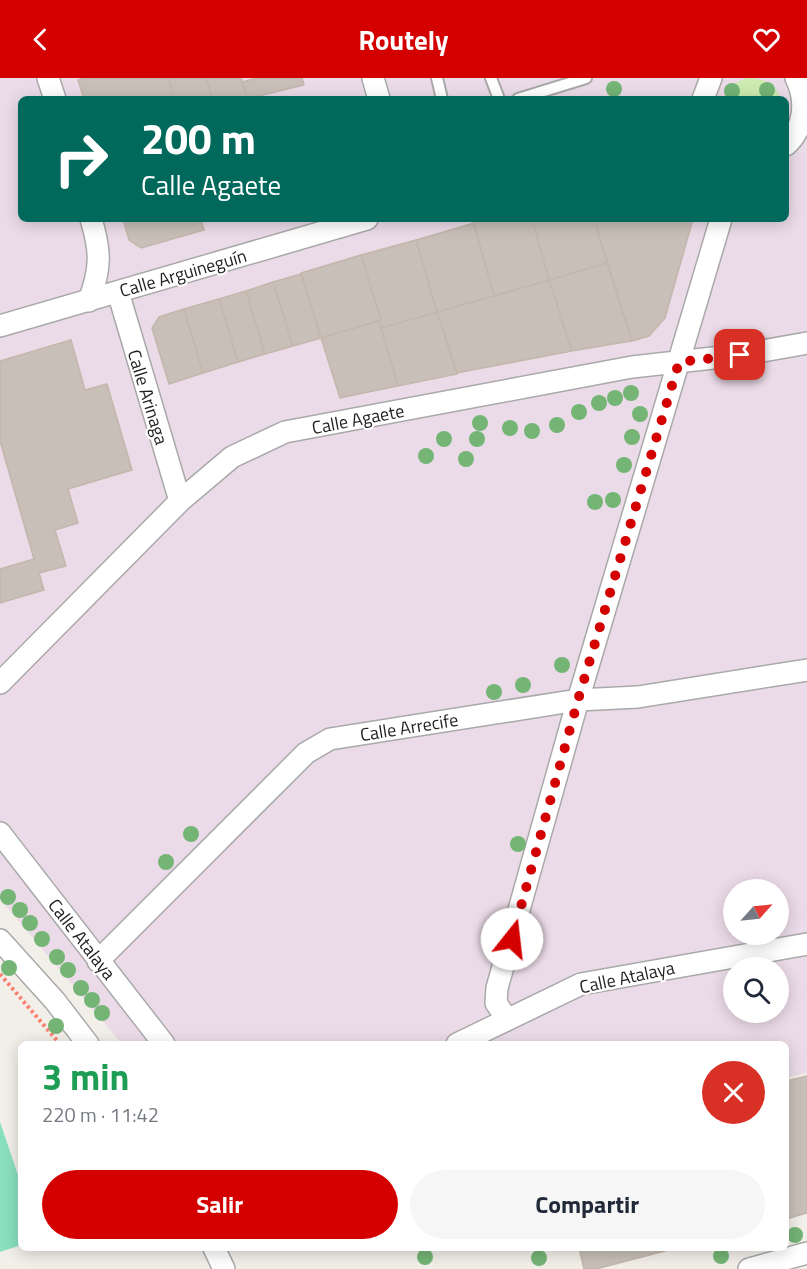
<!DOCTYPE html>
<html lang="es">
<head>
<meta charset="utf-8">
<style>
	body { margin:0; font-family:"Titillium Web",sans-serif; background:#f6f6f7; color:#1f2937; height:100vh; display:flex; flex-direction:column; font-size:22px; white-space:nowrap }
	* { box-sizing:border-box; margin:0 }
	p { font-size:20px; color:#747a83 }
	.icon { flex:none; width:33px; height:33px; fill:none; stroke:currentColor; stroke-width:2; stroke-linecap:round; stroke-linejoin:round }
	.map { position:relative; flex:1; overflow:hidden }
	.drawer { position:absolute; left:18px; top:963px; width:771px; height:210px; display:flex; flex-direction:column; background:#fff; border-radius:9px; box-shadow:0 3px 15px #0003 }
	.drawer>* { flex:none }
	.hud { position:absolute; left:18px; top:18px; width:771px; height:126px; border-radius:9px; box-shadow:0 3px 15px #0003; background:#00695c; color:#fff; overflow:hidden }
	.needle { width:39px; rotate:63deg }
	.buttons { position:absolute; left:723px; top:801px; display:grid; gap:12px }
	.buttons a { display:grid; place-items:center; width:66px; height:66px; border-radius:50%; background:#fff; box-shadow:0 3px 15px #0003; font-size:30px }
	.pin { position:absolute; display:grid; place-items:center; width:51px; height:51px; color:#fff; margin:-26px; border-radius:12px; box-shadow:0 3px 9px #0006 }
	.me { position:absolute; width:66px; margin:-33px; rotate:16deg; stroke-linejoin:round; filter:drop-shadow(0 0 4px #0008) }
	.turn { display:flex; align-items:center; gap:21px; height:126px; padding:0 24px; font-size:27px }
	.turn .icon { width:78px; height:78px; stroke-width:2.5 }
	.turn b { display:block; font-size:42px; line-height:51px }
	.round { display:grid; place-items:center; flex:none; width:63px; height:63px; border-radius:32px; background:#f6f6f7 }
	.head { display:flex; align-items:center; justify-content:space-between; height:102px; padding:0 24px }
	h1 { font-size:36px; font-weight:700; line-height:45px; color:#1e9e55 }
	.button { display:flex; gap:12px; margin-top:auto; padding:12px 24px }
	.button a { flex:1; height:69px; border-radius:36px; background:#d40000; color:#fff; font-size:24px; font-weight:700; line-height:69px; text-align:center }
	.button a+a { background:#f6f6f7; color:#1f2937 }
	header { display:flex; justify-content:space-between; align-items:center; height:78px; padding:0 24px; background:#d40000; color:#fff; font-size:27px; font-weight:700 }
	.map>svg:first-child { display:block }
	.industrial { fill:#ebdbe8; fill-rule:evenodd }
	.grass { fill:#cdebb0 }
	.pitch { fill:#88e0be }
	.building { fill:#c7bfb8; stroke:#c4b6ab; stroke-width:1.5 }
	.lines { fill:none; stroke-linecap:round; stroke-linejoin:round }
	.lane-casing { stroke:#a9a9a9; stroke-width:14 }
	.street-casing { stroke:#a9a9a9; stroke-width:24 }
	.path { stroke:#fa8072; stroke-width:4; stroke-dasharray:3 3; stroke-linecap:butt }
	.lane { stroke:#fff; stroke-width:10 }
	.street { stroke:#fff; stroke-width:21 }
	.tree { fill:#74b475 }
	.route { stroke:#d40000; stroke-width:10; stroke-dasharray:0 18 }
	.labels { text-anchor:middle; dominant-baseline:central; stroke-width:4.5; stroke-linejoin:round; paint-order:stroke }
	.street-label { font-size:18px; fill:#222; stroke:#fff }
</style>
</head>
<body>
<header><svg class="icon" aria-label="back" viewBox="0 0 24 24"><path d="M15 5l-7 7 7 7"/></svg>Routely<svg class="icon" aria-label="heart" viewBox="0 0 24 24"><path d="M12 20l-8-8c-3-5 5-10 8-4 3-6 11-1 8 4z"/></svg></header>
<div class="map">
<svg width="807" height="1191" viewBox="0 0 807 1191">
	<rect width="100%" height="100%" fill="#f2efe9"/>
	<path class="industrial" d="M0,0H807V995L786,1000V966H122L0,821ZM21,21H786V141H21ZM734,812H778V856H734ZM734,890H778V934H734Z"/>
	<path class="grass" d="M747,0C763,0 775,5 781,21H724L733,6Z"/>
	<path class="pitch" d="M0,1044L21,1106V1167L0,1174Z"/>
	<path class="building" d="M84,0H168L175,21H84L78,2Z
		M168,0H206L212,21H175Z
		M206,0H241L247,21H212Z
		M257,0H302L304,7L247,21L242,4Z
		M123,141H201L204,152L141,170L129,162Z
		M480,141H532L549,202L494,218L473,143Z
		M532,141H594L607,185L549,202Z
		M594,141H693L665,240L649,258L632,263Z
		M474,145L494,218L437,234L416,162Z
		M416,162L437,234L381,250L379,243L381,242L361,177Z
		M361,177L381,242L321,260L301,195Z
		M607,185L632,263L572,273L549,202Z
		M301,196L321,260L293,268L273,204Z
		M549,202L572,273L457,295L437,234Z
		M273,204L293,268L265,276L246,213Z
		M246,213L265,276L238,284L219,221Z
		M219,221L238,284L203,295L184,231Z
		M184,231L203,295L169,306L152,250L159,239Z
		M437,234L457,296L398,308L381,250Z
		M379,243L398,308L340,320L321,260Z
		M71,262L85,312L107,306L132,392L68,411L78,445L55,452L66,488L39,495L44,512L0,525V491L34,481L0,363V283Z
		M807,998V1135L786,1141V1003Z
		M579,1170H676L596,1191H584Z"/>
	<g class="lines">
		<g class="lane-casing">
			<path id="lane" d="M437,0L442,21
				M491,0L499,21
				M518,21L586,0"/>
		</g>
		<g class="street-casing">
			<path id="street" d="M48,0L55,21
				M373,0L379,21
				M703,21L711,0
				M786,67C805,50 807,22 796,0
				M118,214L180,423
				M89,223C101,190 101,174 91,141
				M0,248L367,141
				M0,605L180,423L232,379L285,354L632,289L740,277L807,265
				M0,755L164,966
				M0,862L55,923L88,966
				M98,883L306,675L330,661L578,622L638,619L807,592
				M507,941L496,925L497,910L578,622L721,141
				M457,966L581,906L807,866
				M214,1170L224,1191
				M749,1191L807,1175"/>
		</g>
		<path class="path" d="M0,896L60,966"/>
		<use href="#lane" class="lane"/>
		<use href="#street" class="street"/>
	</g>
	<g class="tree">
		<circle cx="614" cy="11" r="8"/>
		<circle cx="767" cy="12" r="8"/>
		<circle cx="732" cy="13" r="8"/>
		<circle cx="631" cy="315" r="8"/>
		<circle cx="615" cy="320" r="8"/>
		<circle cx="599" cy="325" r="8"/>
		<circle cx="579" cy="334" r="8"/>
		<circle cx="640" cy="336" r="8"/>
		<circle cx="480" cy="345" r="8"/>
		<circle cx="557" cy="347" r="8"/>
		<circle cx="510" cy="350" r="8"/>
		<circle cx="532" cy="353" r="8"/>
		<circle cx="632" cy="359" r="8"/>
		<circle cx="444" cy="361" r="8"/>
		<circle cx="477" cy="361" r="8"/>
		<circle cx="426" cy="378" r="8"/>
		<circle cx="466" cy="381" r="8"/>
		<circle cx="624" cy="387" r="8"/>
		<circle cx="613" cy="422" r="8"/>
		<circle cx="595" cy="424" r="8"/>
		<circle cx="562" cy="587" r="8"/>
		<circle cx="523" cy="607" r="8"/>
		<circle cx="494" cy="614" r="8"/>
		<circle cx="191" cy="756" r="8"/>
		<circle cx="518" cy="766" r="8"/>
		<circle cx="166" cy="784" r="8"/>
		<circle cx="8" cy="819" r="8"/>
		<circle cx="20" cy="832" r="8"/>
		<circle cx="30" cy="845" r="8"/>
		<circle cx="42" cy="861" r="8"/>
		<circle cx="57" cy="879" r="8"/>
		<circle cx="9" cy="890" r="8"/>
		<circle cx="68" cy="892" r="8"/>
		<circle cx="81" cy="910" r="8"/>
		<circle cx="92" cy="922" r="8"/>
		<circle cx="102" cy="935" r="8"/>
		<circle cx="56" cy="948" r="8"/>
		<circle cx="795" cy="1157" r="8"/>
		<circle cx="721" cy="1178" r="8"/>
		<circle cx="425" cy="1179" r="8"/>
		<circle cx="539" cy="1180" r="8"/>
	</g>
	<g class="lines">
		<path class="route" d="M512,861L578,622L679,284L740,277"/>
	</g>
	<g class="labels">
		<g class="street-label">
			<text transform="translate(183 195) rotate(-16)">Calle Arguineguín</text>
			<text transform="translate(148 319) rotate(73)">Calle Arinaga</text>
			<text transform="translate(358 341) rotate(-11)">Calle Agaete</text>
			<text transform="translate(409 649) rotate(-9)">Calle Arrecife</text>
			<text transform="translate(82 861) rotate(52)">Calle Atalaya</text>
			<text transform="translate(627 899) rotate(-12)">Calle Atalaya</text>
		</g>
	</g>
</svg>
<div class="buttons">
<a><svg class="needle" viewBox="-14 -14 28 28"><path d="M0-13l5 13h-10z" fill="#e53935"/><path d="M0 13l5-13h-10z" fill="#747a83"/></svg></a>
<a><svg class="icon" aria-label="search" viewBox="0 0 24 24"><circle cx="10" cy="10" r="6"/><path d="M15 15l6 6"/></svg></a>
</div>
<div class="pin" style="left:740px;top:277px;background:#d93025"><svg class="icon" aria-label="arrive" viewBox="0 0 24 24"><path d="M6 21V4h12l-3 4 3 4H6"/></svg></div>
<svg class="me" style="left:512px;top:861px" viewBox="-20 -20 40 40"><circle r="19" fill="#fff"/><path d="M0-13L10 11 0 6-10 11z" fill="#d40000"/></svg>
<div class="hud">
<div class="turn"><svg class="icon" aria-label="right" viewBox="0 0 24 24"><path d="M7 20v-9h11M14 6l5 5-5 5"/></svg><div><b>200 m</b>Calle Agaete</div></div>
</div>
<section class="drawer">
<div class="head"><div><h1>3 min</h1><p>220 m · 11:42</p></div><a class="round" style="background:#d93025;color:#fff"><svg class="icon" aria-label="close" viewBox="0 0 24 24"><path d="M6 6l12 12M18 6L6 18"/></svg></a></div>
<div class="button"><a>Salir</a><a>Compartir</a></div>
</section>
</div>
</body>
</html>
